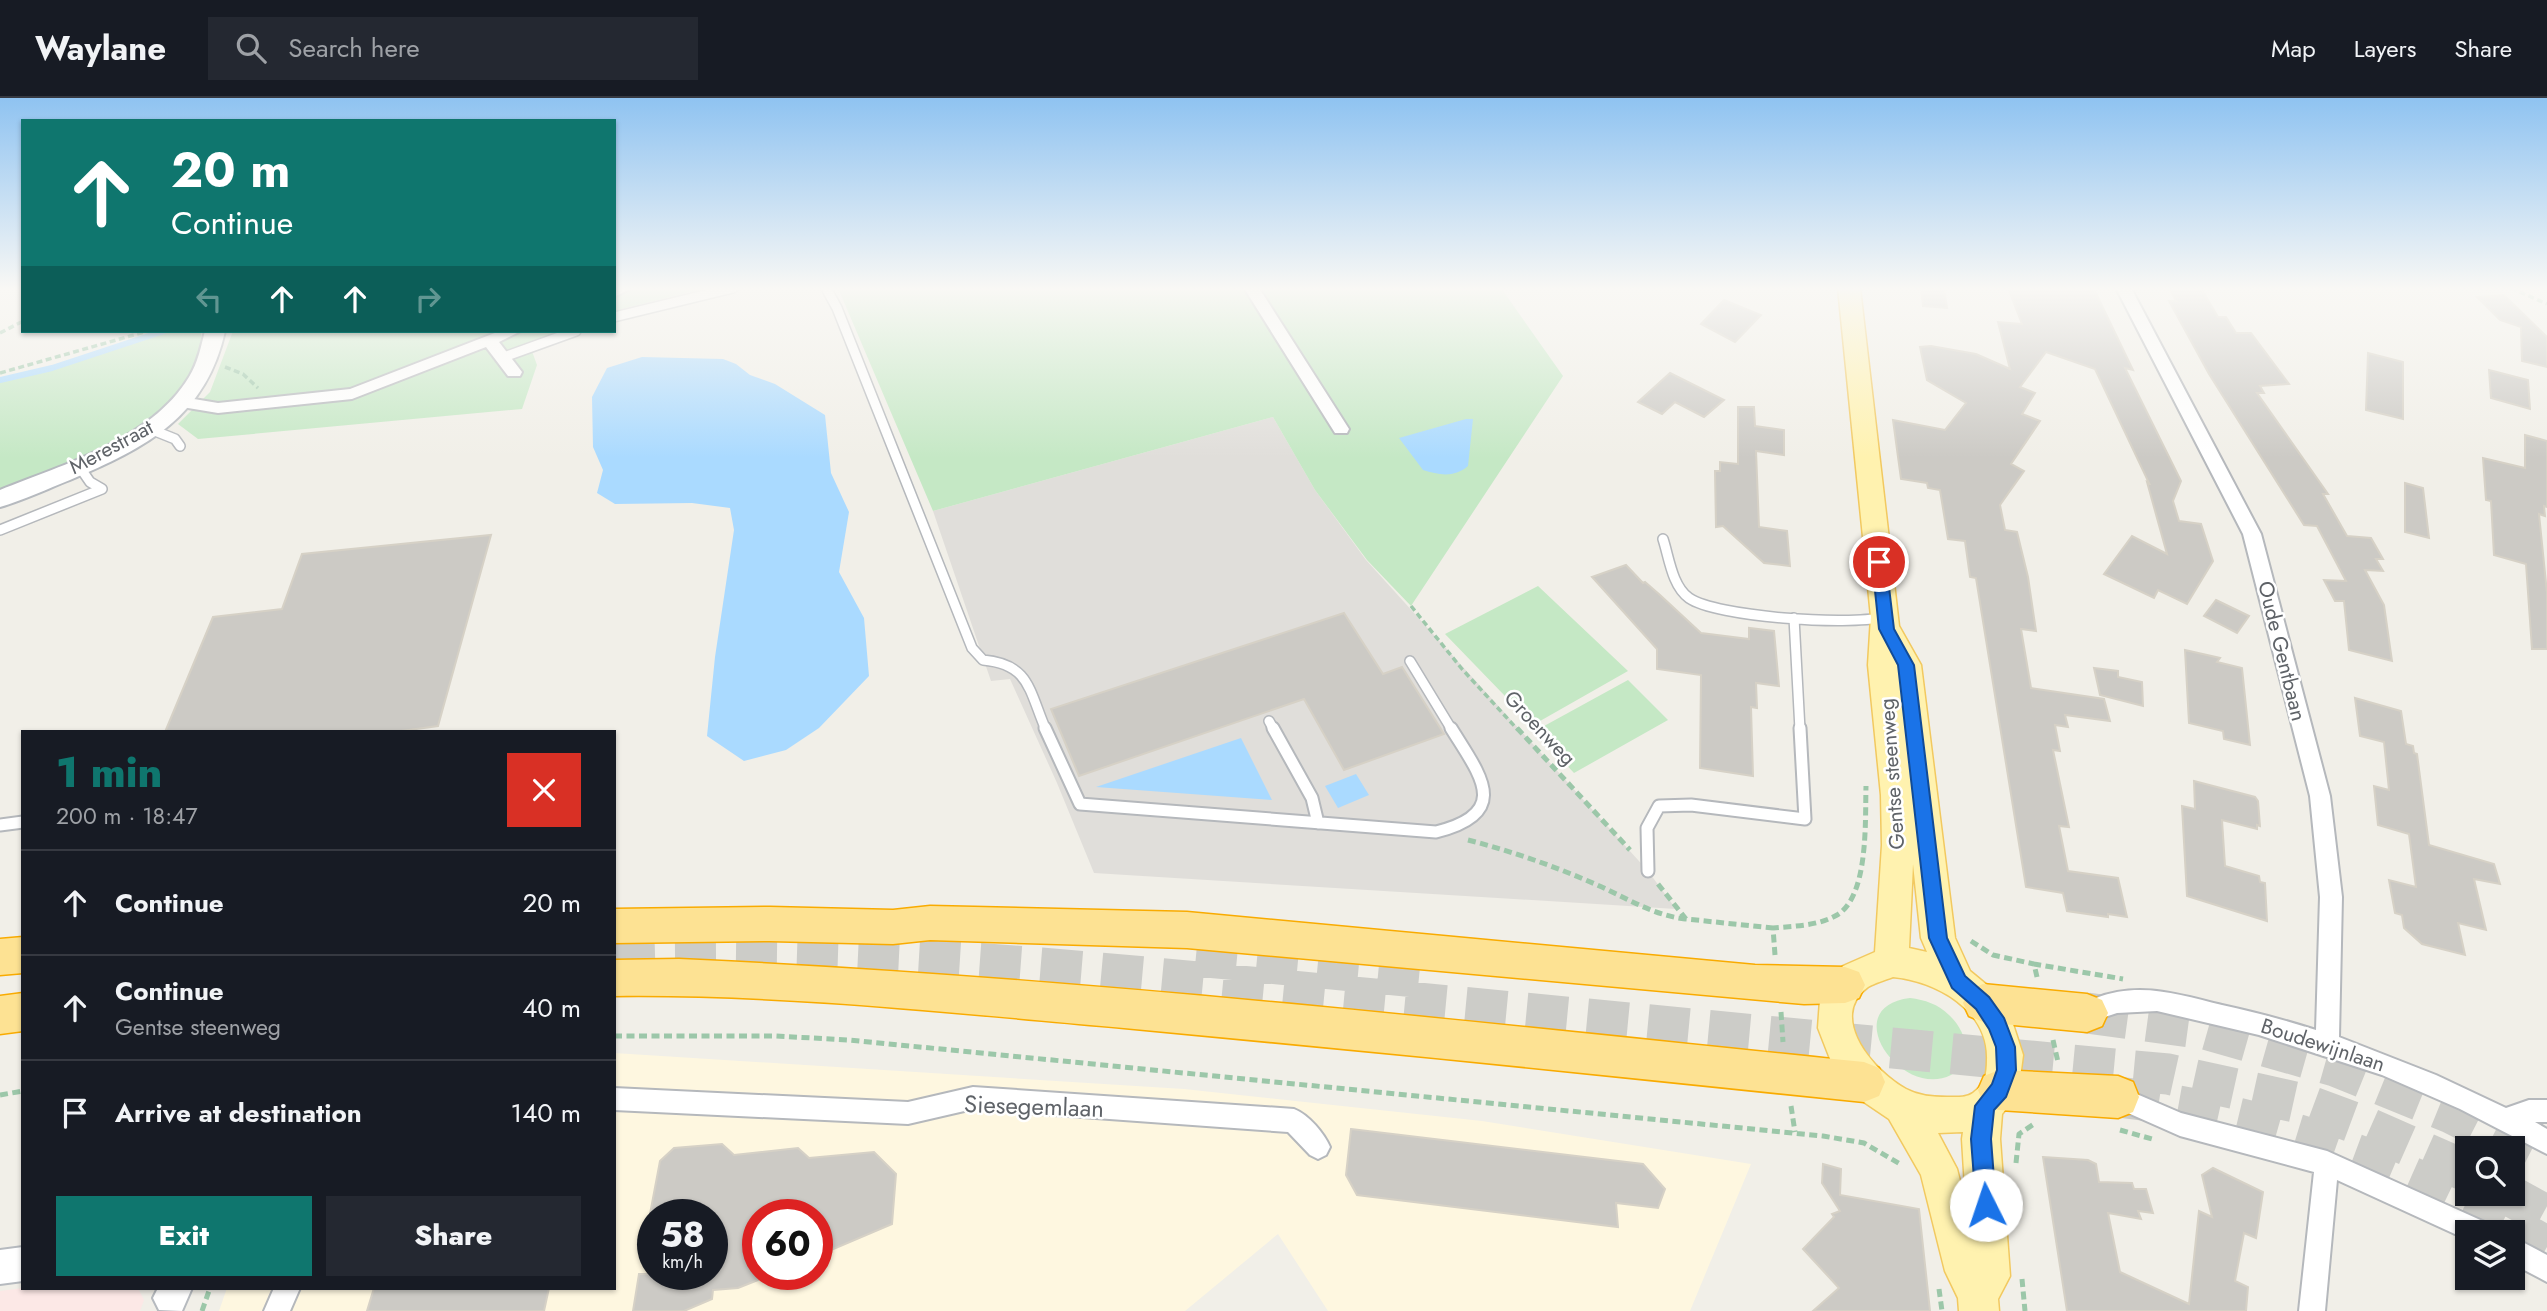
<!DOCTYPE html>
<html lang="en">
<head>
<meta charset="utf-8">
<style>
	body { margin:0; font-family:Jost,sans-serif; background:#242831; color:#f1f3f6; height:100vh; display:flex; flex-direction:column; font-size:26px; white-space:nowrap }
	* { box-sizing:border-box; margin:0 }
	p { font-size:23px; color:#9ea1a6 }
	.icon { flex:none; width:38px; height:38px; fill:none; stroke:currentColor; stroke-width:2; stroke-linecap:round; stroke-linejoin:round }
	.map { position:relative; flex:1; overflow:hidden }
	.sheet { position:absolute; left:21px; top:632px; width:595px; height:560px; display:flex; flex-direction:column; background:#171b24; border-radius:0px; box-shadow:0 2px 5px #0004 }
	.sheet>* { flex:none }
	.top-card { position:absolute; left:21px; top:21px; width:595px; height:214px; border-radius:0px; box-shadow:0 2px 5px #0004; background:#0f766e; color:#fff; overflow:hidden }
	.fabs { position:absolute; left:2455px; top:1038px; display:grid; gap:14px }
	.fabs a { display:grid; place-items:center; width:70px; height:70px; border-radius:0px; background:#171b24; box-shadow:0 2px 5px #0004; font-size:35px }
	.speed { position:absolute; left:637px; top:1101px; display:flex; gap:14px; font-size:35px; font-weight:700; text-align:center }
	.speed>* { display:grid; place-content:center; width:91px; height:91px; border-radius:50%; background:#171b24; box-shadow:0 2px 5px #0004; line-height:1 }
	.speed small { font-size:18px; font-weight:400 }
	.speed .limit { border:10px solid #d22; background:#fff; color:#111 }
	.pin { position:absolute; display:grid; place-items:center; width:60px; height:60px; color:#fff; margin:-30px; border:4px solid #fff; border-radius:50%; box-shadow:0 2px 7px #0007 }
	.me { position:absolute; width:77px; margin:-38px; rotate:356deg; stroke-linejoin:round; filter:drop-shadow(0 0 5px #0008) }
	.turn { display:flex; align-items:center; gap:24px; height:147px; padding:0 35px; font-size:32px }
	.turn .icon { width:91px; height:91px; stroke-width:2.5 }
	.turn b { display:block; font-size:49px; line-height:60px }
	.lanes { display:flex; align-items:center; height:66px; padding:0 35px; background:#0003; justify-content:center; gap:35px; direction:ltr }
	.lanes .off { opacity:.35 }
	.round { display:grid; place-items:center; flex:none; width:74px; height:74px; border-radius:0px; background:#242831 }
	.head { display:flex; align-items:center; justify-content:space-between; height:119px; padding:0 35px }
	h1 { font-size:42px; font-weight:800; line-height:52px; color:#0f766e }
	.cta { display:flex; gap:14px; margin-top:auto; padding:14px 35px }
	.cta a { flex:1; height:80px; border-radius:0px; background:#0f766e; color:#fff; font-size:28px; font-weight:800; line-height:80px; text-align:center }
	.cta a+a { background:#242831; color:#f1f3f6 }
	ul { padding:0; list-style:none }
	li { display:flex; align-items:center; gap:21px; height:105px; padding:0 35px; border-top:2px solid #363941 }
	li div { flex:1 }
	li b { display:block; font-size:26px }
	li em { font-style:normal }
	header { display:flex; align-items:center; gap:42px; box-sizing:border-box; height:98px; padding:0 35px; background:#171b24; border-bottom:2px solid #363941 }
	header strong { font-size:33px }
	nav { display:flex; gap:38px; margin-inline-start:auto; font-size:24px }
	.search { width:490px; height:63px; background:#242831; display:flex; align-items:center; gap:18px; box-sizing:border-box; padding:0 24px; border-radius:0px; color:#9ea1a6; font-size:26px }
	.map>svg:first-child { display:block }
	.commercial { fill:#fef7e0; fill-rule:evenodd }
	.industrial { fill:#e0deda }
	.medical { fill:#fce8e6 }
	.green { fill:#c5e8c5 }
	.water { fill:#aadaff }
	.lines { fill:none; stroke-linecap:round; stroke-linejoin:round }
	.stream { stroke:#aadaff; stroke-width:6 }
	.building { fill:#cccac5; stroke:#d6d1c6; stroke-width:2 }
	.highway-tunnel { stroke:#ccccc8; stroke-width:41; stroke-dasharray:41 20; stroke-linecap:butt }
	.lane-far1-casing { stroke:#b5b8bc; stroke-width:12 }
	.lane-casing { stroke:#b5b8bc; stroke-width:15 }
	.street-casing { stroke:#b5b8bc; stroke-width:4 }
	.secondary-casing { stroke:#b6babf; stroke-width:4 }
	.primary-casing { stroke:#f2c960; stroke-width:3 }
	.highway-casing { stroke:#f9ab00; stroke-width:3 }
	.path-far1 { stroke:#9cc7a9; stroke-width:3.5; stroke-dasharray:6 3.5; stroke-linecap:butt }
	.path { stroke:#9cc7a9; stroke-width:5; stroke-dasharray:8 4.5; stroke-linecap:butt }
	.lane-far1 { stroke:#fff; stroke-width:9 }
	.lane { stroke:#fff; stroke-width:11 }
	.street { fill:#fff; fill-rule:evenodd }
	.secondary { fill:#fff; fill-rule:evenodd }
	.primary { fill:#fff2af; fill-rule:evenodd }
	.highway { fill:#fde293; fill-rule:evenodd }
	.route { fill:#1a73e8; stroke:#114b97; stroke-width:2 }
	.labels { text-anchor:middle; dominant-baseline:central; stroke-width:5; stroke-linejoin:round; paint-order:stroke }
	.street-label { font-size:21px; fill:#5f6368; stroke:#fff }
	.near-street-label { font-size:24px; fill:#5f6368; stroke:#fff }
</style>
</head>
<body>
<header>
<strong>Waylane</strong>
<div class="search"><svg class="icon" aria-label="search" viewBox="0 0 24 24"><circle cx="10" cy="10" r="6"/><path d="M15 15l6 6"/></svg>Search here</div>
<nav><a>Map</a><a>Layers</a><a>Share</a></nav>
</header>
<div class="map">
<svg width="2547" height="1213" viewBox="0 0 2547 1213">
	<rect width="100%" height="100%" fill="#f1efe8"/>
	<path class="commercial" d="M614,955L1184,991L1482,1023L1751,1066L1690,1213H1328L1278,1136L1185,1213H219L227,1190H614ZM653,1116H712V1176H653ZM758,1116H817V1176H758Z"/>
	<path class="industrial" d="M1273,319L1315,392L1366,462L1648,773L1676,811L1094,775L1057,685L1010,581L991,583L933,413Z"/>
	<path class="medical" d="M23,1190H138L144,1202L140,1213H0V1193Z"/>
	<path class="green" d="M614,190H706L614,213Z
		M838,190H1501L1563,278L1411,508L1367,462L1315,392L1273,319L933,413Z
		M164,233H201C205,321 65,366 0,393V282L52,270Z
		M233,233H560L529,245L537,267L522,311L198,341L178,326L210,294Z
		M1538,488L1628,573L1533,627L1445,536Z
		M1628,582L1668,622L1574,675L1535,633Z
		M1910,900C1925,902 1938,906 1949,917C1966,932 1976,964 1951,977C1901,1002 1836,909 1910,900Z"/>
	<path class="water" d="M642,259L723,261L736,266L750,277L775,286L825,317L831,375L849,414L839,474L864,520L869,578L819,630L786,652L744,663L707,638L715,559L734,432L730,410L692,405L615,406L597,395L603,372L593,349L592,299L607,270Z
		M1466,321H1473L1468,368C1454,380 1439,377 1423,372L1399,340Z
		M1241,640L1272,702L1096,689Z
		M1356,676L1369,697L1338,710L1325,688Z"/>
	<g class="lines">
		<path class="stream" d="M0,282L52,270L164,233"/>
	</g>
	<path class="building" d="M1921,190H1944L1947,210L1923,208Z
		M2008,190L2094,191L2133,272L2125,270L2181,383L2173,403L2179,423L2201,426L2213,463L2187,506L2158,492L2154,500L2104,476L2132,438L2167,456L2147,384L2149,385L2095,271L2046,254L2020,289L2035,295L2022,316L2040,323L2011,366L2024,373L2000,407L2005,432L2017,434L2028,479L2036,533L2021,531L2031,590L2104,601L2110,623L2065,617L2068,629L2055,627L2060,653L2053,652L2069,729L2059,728L2068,773L2118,780L2127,819L2108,816V819L2067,813L2063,795L2026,789L1976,480L1970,479L1965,443L1948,441L1940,392L1928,390L1927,385L1901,381L1893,322L1945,332L1966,305L1927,282L1920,249L1931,248L1976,256L2010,271L1998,224L2022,226Z
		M2169,190H2201L2218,219H2226L2236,235H2251L2289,286L2260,288L2264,295H2257L2328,396H2323L2347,438L2371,440L2383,461H2376L2383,473L2365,472L2384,507L2392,563L2349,552L2344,503H2335L2324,482L2346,483L2317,428L2304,427L2209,276L2169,203H2176Z
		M2504,197L2547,239V269L2522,263L2521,229L2500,222L2477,199Z
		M1724,202L1761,217L1735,244L1701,226Z
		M2368,255L2403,264V321L2366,312Z
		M2489,272L2528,282L2530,311L2491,300Z
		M1670,275L1724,302L1704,319L1675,304L1662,316L1638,304Z
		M1738,309H1754L1755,328L1784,332V357L1756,353L1759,429L1787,433L1790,468L1764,465L1723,428L1716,429L1715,373H1720V364L1738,366Z
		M2525,337L2547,343V409L2544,408L2545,418L2539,416L2547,495V551H2532L2526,466L2494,457L2491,403L2486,402L2483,360L2525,370Z
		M2405,385L2423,390L2429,440L2405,434Z
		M491,437L438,628L394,634H165L213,519L282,511L302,456Z
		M1626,467L1643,485L1645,484L1660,497L1701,535L1749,541V530L1774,533L1779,588L1756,585L1757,610L1751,609L1753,678L1700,670L1701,577L1657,571V551L1592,479Z
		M2216,502L2249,518L2237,535L2204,518Z
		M1344,515L1383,576L1402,569L1444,636L1344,672L1304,601L1079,678L1051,611Z
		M2185,552L2220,560L2217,564L2242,570L2250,647L2224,641L2223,633L2189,625Z
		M2094,570L2118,573V579L2142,584L2143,608L2100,597Z
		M2355,600L2401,613L2406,646L2413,648L2414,655L2417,656L2429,747L2494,766L2500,786L2474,781L2486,832L2458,825L2465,857L2422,846L2404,830L2402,817L2395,815L2389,782L2416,789L2409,736L2378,727L2374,688L2389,692L2384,644L2360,638Z
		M2194,683L2255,699L2258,703L2260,728L2257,727V731L2222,722L2225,768L2259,778L2260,784L2265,785L2267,823L2187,798L2182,708L2195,711Z
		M1351,1031L1643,1066L1665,1091L1658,1110L1616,1105L1618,1129L1357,1097L1346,1077Z
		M722,1046L734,1057L798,1050L809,1060L874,1054L896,1076L892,1126L817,1158V1116H758V1182L738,1190L713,1192L712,1201L684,1213H633L639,1176H712V1116H650L660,1063L674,1050Z
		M2043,1059L2088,1062L2096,1066L2099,1084L2132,1085L2134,1091H2146L2153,1115L2138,1113L2141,1121L2108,1115L2120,1174L2189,1206L2199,1113L2212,1119L2202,1077L2213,1070L2263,1094L2256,1140L2244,1135L2235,1183L2248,1189L2246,1213H2067Z
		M1823,1066L1841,1071L1840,1097L1919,1111L1930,1213H1813L1839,1190L1803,1151L1834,1119L1832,1116L1840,1113L1822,1085Z
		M374,1190H549L544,1213H367Z"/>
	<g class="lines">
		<path class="highway-tunnel" d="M614,857C855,848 1094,874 1333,897C1611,923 1890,950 2168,976L2304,1006L2366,1029L2468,1074
			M1196,858L1436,881
			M2087,915L2205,931L2335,968L2451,1015L2547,1064
			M2118,999C2278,1018 2408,1068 2547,1149
			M2507,1096L2547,1118"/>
		<g class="lane-far1-casing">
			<path id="lane-far1" d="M826,190L837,210L972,550L983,562C1030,566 1029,593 1046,632
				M614,219L733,190
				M504,259L576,233
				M150,331L175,341L180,348
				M79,368L90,384L102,391
				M0,432L102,391
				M1663,441C1669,459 1672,488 1689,500C1716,519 1850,528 1882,519
				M1794,520L1800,632
				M1410,563L1452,632
				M1269,623L1274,632"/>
		</g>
		<g class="lane-casing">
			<path id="lane" d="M1045,630L1080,706L1436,734C1513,715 1480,677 1451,630
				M1273,630L1312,700L1318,725
				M0,727L23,724
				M1648,773L1647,730L1659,708L1691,707L1805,721L1800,630"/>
		</g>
		<g class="street-casing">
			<path id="street" d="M614,190H632L614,199Z
				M1244,190H1259L1349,331L1347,335H1335Z
				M2116,190H2131L2261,436L2330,698L2342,799L2339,939L2436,977L2506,1010L2529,1002H2547V1024H2535L2547,1031V1056L2460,1011L2382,977L2259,937L2157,913L2117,915L2087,925L2079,922L2076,915C2080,906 2087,904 2096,900C2140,883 2180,897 2222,907C2254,914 2285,922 2316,932L2320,799L2310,698L2243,436Z
				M500,233H521L499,244L522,274L520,278H508L486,249L352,301L218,315L182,309L174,304L182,299L218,305L350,291Z
				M2118,988L2181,1015L2327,1053L2487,1125L2490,1134H2468V1142L2337,1082L2325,1213H2299L2314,1074L2180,1038L2110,1007L2106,999L2110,991Z
				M973,989L1294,1011C1309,1017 1324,1035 1330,1049L1326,1057L1318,1061L1310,1057L1288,1034L973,1011L908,1026L614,1012V990L908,1004Z
				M2513,1139L2547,1157V1184L2513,1166Z
				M274,1190H300L290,1213H264Z"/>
		</g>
		<g class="secondary-casing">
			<path id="secondary" d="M205,233H225C206,319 146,350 70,382C47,391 24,402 0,409V392C64,366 151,342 189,279C198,265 201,248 205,233Z
				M23,1149V1183L0,1186V1152Z
				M158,1190H192L182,1213L159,1212L153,1200Z"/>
		</g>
		<g class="primary-casing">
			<path id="primary" d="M1838,190H1860L1899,528L1921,567L1955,840L1970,873L1993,892L2010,917L2023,957L2019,987L2011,1005L2002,1016L2000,1041L2010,1178L1998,1201L1999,1213H1959L1958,1200L1945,1173L1921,1077L1889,1021L1855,998L1834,971L1818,930L1820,902L1825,891L1843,868L1875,854L1882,747L1881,697L1868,567L1871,519ZM1913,766L1921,840L1927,854L1909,850ZM1893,879C1936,883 1989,912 1987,962C1987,976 1985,986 1973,995C1966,1000 1956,999 1947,999C1933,999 1919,998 1906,991C1876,975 1826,920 1868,889C1875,885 1885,882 1893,879ZM1963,1034L1962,1041L1966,1106L1957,1071L1938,1035Z"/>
		</g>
		<g class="highway-casing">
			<path id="highway" d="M930,808L1187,814L1755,867L1845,869L1859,874L1865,887L1859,900L1845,905L1804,906L1187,850L930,842L893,846L770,843L614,845V811L770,809L893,812Z
				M23,839V875L0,877V841Z
				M679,861C1075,879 1470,924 1864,964L1879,970L1885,984L1879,998L1864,1004C1617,978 1371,953 1124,930C954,915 785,896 614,898V862Z
				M1983,886L2087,896L2102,902L2108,915L2102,928L2087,934L1983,924L1969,918L1963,905L1969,892Z
				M23,895V933L0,936V898Z
				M1999,972L2118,978L2133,984L2139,999L2133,1014L2118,1020L1999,1012L1984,1006L1978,992L1984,978Z"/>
		</g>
		<path class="path-far1" d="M2511,190L2547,206
			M0,235L23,223
			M225,269L243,276L258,290
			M0,275L148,233
			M1411,508L1462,571L1518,632"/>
		<path class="path" d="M1517,630L1630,752
			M1468,742C1511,753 1554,768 1595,786C1625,799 1652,817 1685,821
			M1658,786L1686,821L1773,830
			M1971,843L1993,857L2034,866
			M1775,857L1773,830C1794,828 1818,828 1837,817C1869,798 1865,722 1866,688
			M2037,879L2034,866L2123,881
			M1781,914L1783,944
			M614,938H775L849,942L1823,1038L1864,1045L1900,1066
			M2053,942L2058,964
			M0,997L23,993
			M1791,1008L1795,1034
			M2120,1032L2152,1041
			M2016,1065L2019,1036L2034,1026
			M2022,1181L2025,1213
			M1939,1191L1942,1213
			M202,1213L210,1190"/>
		<use href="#lane-far1" class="lane-far1"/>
		<use href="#lane" class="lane"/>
		<use href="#street" class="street"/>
		<use href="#secondary" class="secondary"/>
		<use href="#primary" class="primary"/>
		<use href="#highway" class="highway"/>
	</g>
	<linearGradient id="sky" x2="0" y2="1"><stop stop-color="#8fc3f1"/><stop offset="0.53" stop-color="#f9f8f5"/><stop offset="1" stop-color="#f9f8f5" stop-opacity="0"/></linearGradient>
	<rect width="2547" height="360" fill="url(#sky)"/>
	<path class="route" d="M1879,459L1886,464L1894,531L1914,567L1947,840L1965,878L1989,899L2004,920L2015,949L2016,972L2006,999L1994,1012L1991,1041L1996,1107L1993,1114L1986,1117L1979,1114L1976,1107L1971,1041L1975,1008L1992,986L1997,972L1996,949L1989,931L1976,911L1952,890L1929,840L1898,567L1879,531L1872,464Z"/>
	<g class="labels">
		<g class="street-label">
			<text transform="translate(111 349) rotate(-28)">Merestraat</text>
			<text transform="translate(2282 553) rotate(76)">Oude Gentbaan</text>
			<text transform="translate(1540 630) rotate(47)">Groenweg</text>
			<text transform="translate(1892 676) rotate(-94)">Gentse steenweg</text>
			<text transform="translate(2323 947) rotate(18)">Boudewijnlaan</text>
		</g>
		<g class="near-street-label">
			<text transform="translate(1034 1008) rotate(2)">Siesegemlaan</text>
		</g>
	</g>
</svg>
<div class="fabs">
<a><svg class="icon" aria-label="search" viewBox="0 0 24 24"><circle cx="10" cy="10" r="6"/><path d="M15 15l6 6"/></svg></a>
<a><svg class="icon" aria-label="layers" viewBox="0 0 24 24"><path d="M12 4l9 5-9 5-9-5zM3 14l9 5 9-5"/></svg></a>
</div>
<div class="speed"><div>58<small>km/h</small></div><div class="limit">60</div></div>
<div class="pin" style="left:1879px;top:464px;background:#d93025"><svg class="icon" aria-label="arrive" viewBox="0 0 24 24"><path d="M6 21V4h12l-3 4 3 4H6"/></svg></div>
<svg class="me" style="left:1986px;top:1107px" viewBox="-20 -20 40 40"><circle r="19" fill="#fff"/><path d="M0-13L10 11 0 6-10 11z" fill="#1a73e8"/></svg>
<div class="top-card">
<div class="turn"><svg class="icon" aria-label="ahead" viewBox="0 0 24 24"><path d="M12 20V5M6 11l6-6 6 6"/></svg><div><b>20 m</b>Continue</div></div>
<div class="lanes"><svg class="icon off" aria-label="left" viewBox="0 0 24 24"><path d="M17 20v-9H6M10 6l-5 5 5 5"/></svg><svg class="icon" aria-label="ahead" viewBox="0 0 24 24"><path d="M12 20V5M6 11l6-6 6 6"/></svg><svg class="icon" aria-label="ahead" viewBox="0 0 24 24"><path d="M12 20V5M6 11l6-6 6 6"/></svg><svg class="icon off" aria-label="right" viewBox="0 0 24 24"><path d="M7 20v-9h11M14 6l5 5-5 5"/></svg></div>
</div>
<section class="sheet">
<div class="head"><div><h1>1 min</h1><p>200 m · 18:47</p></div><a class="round" style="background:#d93025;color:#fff"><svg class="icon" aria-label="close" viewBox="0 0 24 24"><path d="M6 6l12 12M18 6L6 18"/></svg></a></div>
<ul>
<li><svg class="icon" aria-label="ahead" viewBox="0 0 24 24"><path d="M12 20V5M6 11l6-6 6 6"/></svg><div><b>Continue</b></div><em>20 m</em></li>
<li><svg class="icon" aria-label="ahead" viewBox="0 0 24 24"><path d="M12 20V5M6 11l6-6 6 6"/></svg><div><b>Continue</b><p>Gentse steenweg</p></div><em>40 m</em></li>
<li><svg class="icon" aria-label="arrive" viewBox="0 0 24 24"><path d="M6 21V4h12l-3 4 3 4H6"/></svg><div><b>Arrive at destination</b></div><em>140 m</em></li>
</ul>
<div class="cta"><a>Exit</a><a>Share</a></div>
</section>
</div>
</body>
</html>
